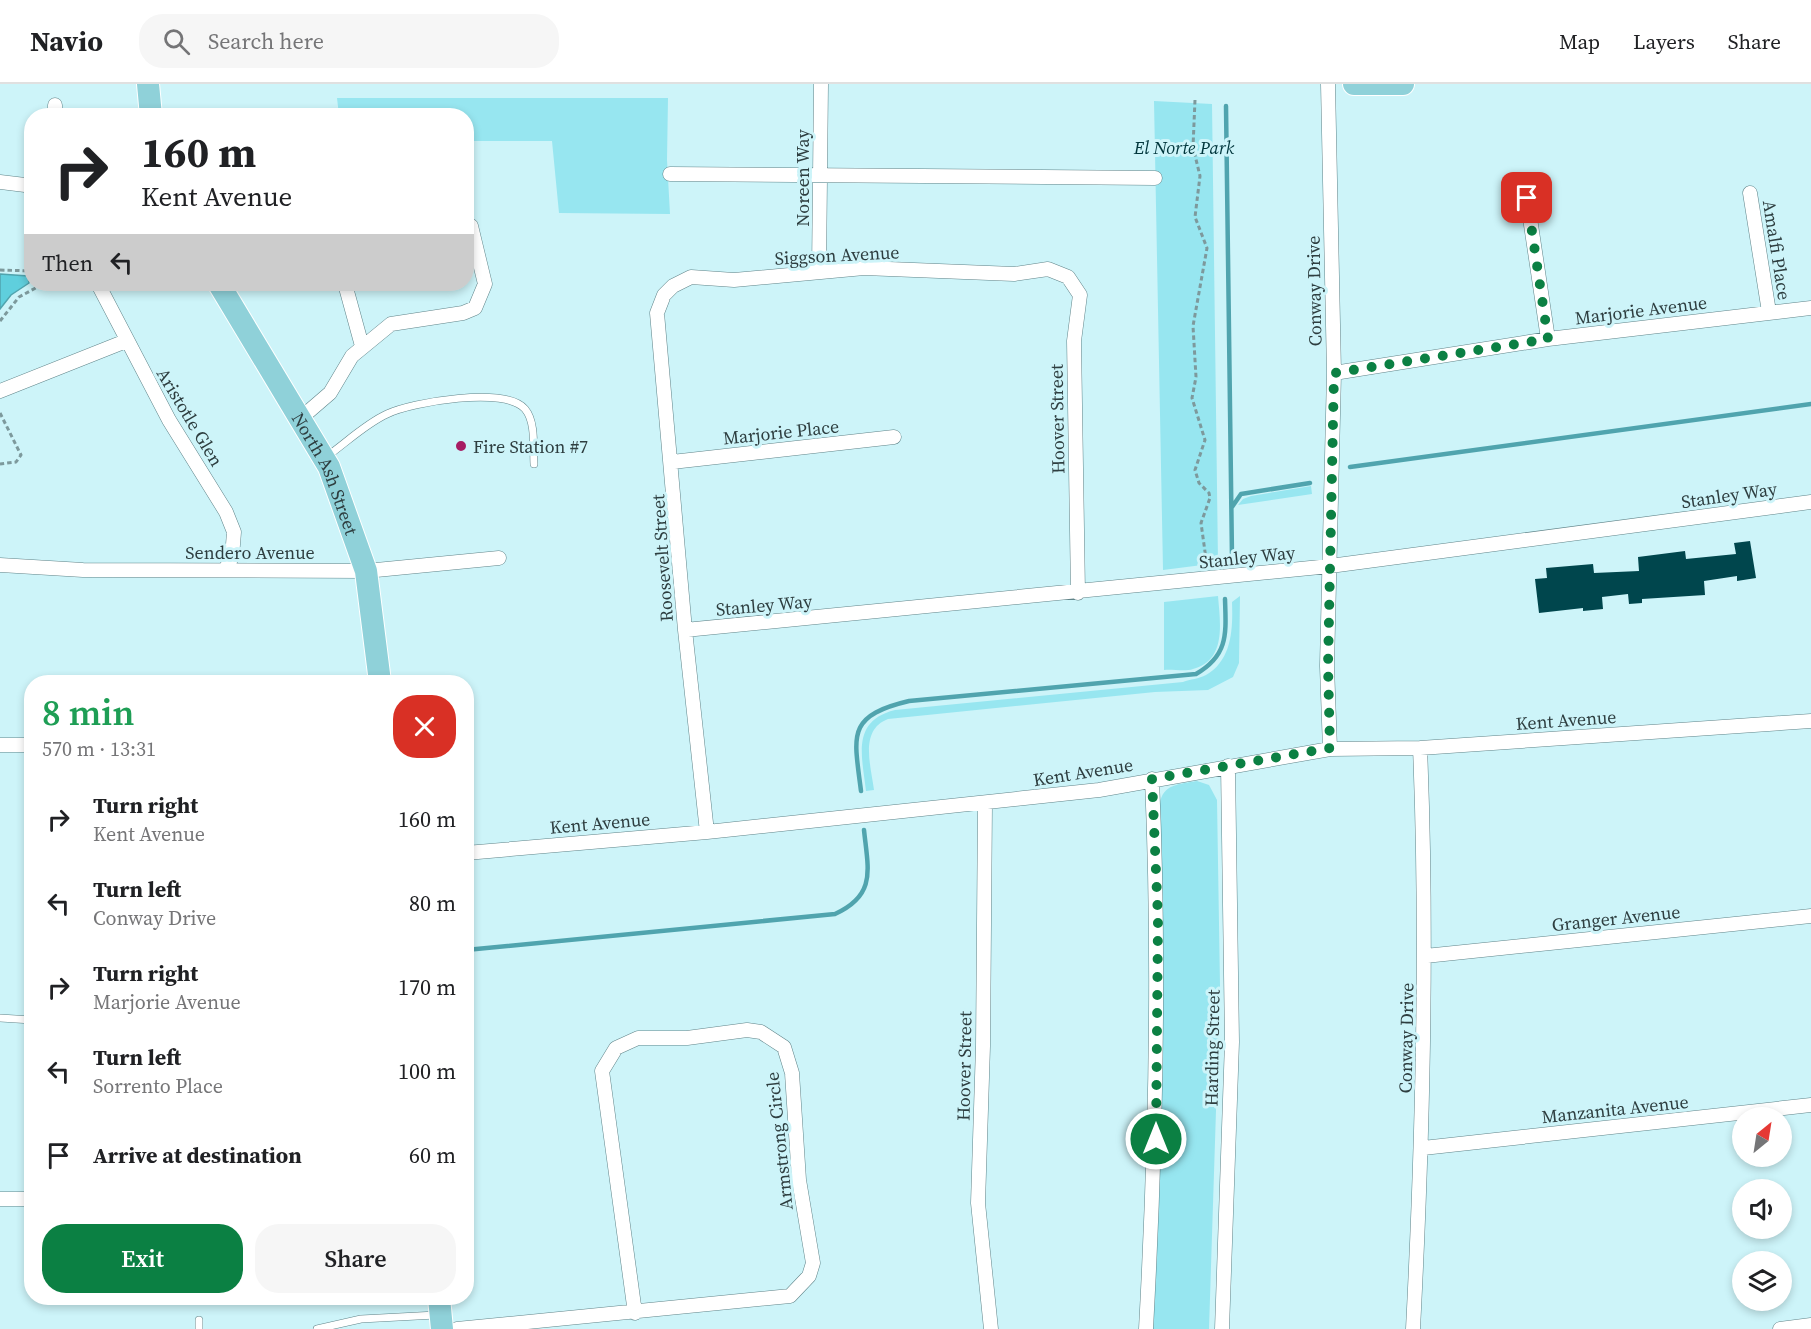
<!DOCTYPE html>
<html lang="en">
<head>
<meta charset="utf-8">
<style>
	body { margin:0; font-family:"Source Serif 4",serif; background:#f6f6f6; color:#202124; height:100vh; display:flex; flex-direction:column; font-size:22px; white-space:nowrap }
	* { box-sizing:border-box; margin:0 }
	p { font-size:20px; color:#757577 }
	.icon { flex:none; width:33px; height:33px; fill:none; stroke:currentColor; stroke-width:2; stroke-linecap:round; stroke-linejoin:round }
	.map { position:relative; flex:1; overflow:hidden }
	.side { position:absolute; left:24px; top:591px; width:450px; height:630px; display:flex; flex-direction:column; background:#fff; border-radius:24px; box-shadow:0 3px 9px #0003 }
	.side>* { flex:none }
	.top-card { position:absolute; left:24px; top:24px; width:450px; height:183px; border-radius:24px; box-shadow:0 3px 9px #0003; background:#fff; color:#202124; overflow:hidden }
	.needle { width:39px; rotate:30deg }
	.buttons { position:absolute; left:1732px; top:1023px; display:grid; gap:12px }
	.buttons a { display:grid; place-items:center; width:60px; height:60px; border-radius:50%; background:#fff; box-shadow:0 3px 9px #0003; font-size:30px }
	.pin { position:absolute; display:grid; place-items:center; width:51px; height:51px; color:#fff; margin:-26px; border-radius:12px; box-shadow:0 3px 9px #0006 }
	.me { position:absolute; width:66px; margin:-33px; rotate:0deg; stroke-linejoin:round; filter:drop-shadow(0 0 4px #0008) }
	.turn { display:flex; align-items:center; gap:21px; height:126px; padding:0 18px; font-size:27px }
	.turn .icon { width:78px; height:78px; stroke-width:2.5 }
	.turn b { display:block; font-size:42px; line-height:51px }
	.then { display:flex; align-items:center; height:57px; padding:0 18px; background:#0003; gap:12px; font-size:22px }
	.round { display:grid; place-items:center; flex:none; width:63px; height:63px; border-radius:24px; background:#f6f6f6 }
	.overview { display:flex; align-items:center; justify-content:space-between; height:102px; padding:0 18px }
	h1 { font-size:36px; font-weight:600; line-height:45px; color:#1e9e55 }
	.button { display:flex; gap:12px; margin-top:auto; padding:12px 18px }
	.button a { flex:1; height:69px; border-radius:24px; background:#0b8043; color:#fff; font-size:24px; font-weight:600; line-height:69px; text-align:center }
	.button a+a { background:#f6f6f6; color:#202124 }
	ul { padding:0; list-style:none }
	li { display:flex; align-items:center; gap:18px; height:84px; padding:0 18px }
	li div { flex:1 }
	li b { display:block; font-size:22px }
	li em { font-style:normal }
	header { display:flex; align-items:center; gap:36px; box-sizing:border-box; height:84px; padding:0 30px; background:#fff; border-bottom:2px solid #e0e0e0 }
	header strong { font-size:28px }
	nav { display:flex; gap:33px; margin-inline-start:auto; font-size:21px }
	.search { width:420px; height:54px; background:#f6f6f6; display:flex; align-items:center; gap:15px; box-sizing:border-box; padding:0 21px; border-radius:24px; color:#757577; font-size:22px }
	.map>svg:first-child { display:block }
	.green { fill:#97e6f0 }
	.water { fill:#5fcfdd; stroke:#50a4ae; stroke-width:1.5 }
	.lines { fill:none; stroke-linecap:round; stroke-linejoin:round }
	.stream { stroke:#50a4ae; stroke-width:4.5 }
	.building { fill:#00464d }
	.lane-casing { stroke:#608489; stroke-width:8 }
	.street-casing { stroke:#608489; stroke-width:15 }
	.primary-casing { stroke:#fff; stroke-width:24 }
	.path { stroke:#7d999c; stroke-width:3; stroke-dasharray:4.5 3; stroke-linecap:butt }
	.lane { stroke:#fff; stroke-width:7 }
	.street { stroke:#fff; stroke-width:14 }
	.primary { stroke:#8fd1d9; stroke-width:22 }
	.route { stroke:#0b8043; stroke-width:10; stroke-dasharray:0 18 }
	.poi-dot { fill:#a61c63; stroke:#cdf4f9; stroke-width:2 }
	.labels { text-anchor:middle; dominant-baseline:central; stroke-width:6; stroke-linejoin:round; paint-order:stroke }
	.park-label { font-size:18px; font-style:italic; fill:#00363c; stroke:#cdf4f9 }
	.street-label { font-size:18px; fill:#2e3e40; stroke:#cdf4f9 }
	.poi-label { font-size:18px; fill:#2e3e40; stroke:#cdf4f9; text-anchor:start }
</style>
</head>
<body>
<header>
<strong>Navio</strong>
<div class="search"><svg class="icon" aria-label="search" viewBox="0 0 24 24"><circle cx="10" cy="10" r="6"/><path d="M15 15l6 6"/></svg>Search here</div>
<nav><a>Map</a><a>Layers</a><a>Share</a></nav>
</header>
<div class="map">
<svg width="1811" height="1245" viewBox="0 0 1811 1245">
	<rect width="100%" height="100%" fill="#cdf4f9"/>
	<path class="green" d="M337,14H668L667,76L670,130L559,129L552,57H467L466,32L339,31Z
		M1154,17L1212,20L1218,479L1163,486Z
		M1311,402L1312,410L1238,421L1243,415L1251,412Z
		M1218,512C1220,538 1227,576 1193,585C1185,588 1173,585 1164,586V518Z
		M1240,512L1239,579L1233,593L1208,606L1155,608L888,635C859,646 871,682 874,706L866,707C862,672 851,637 895,626L1183,598C1190,595 1199,595 1206,591C1232,576 1233,545 1232,518Z
		M1197,697L1209,701L1217,716L1220,902L1209,1245H1152L1162,906L1160,720C1162,700 1180,700 1197,697Z"/>
	<path class="water" d="M0,190L28,192L29,199L11,211L0,225Z"/>
	<g class="lines">
		<path class="stream" d="M1226,22L1232,473
			M1350,383L1811,320
			M1232,423L1241,410L1310,399
			M861,707C854,651 846,632 909,617L1196,590C1229,571 1226,549 1225,515
			M466,866L835,830C877,811 868,785 864,746"/>
	</g>
	<path class="building" d="M1750,457L1756,494L1737,497V492L1704,497L1705,511L1642,515V519L1629,520L1628,510L1602,513L1603,525L1583,527V524L1539,529L1535,495L1547,494L1546,484L1593,480L1594,489L1639,487L1638,473L1685,467L1686,475L1736,470L1734,459Z"/>
	<g class="lines">
		<g class="lane-casing">
			<path id="lane" d="M326,373C346,359 365,340 387,330C412,318 506,302 525,325C536,338 533,364 534,380
				M29,661L31,819
				M0,934L32,936
				M199,1236V1245
				M317,1245L361,1235L436,1231"/>
		</g>
		<g class="street-casing">
			<path id="street" d="M1328,0L1334,289L1327,582L1330,665
				M55,21V32
				M670,90L1155,94
				M0,98L25,101L32,104
				M1750,109L1769,228
				M1527,114L1548,255
				M819,187L821,0
				M98,200L169,336L226,428L234,448L232,473L225,486
				M345,200L362,262
				M1334,289L1548,255L1811,224
				M0,307L126,257
				M301,334L330,309L352,272L391,240L463,229L475,224L485,200L471,142
				M672,378L894,353
				M0,481L83,486L366,487L499,474
				M685,546L1330,482L1811,418
				M0,661H32
				M985,719L983,962L978,1119L991,1245
				M707,748L685,546L657,229L664,211L673,202L691,193L734,196L864,184L1014,190L1048,185L1068,193L1080,211L1074,257L1078,509
				M466,769L707,748L1099,706L1330,665L1420,664L1811,637
				M1425,872L1811,832
				M1423,1064L1811,1021
				M0,1115H32
				M457,1245L790,1212L809,1192L813,1179L799,1096L792,989L784,963L761,948L747,946L687,954H638L616,964L602,987L635,1229
				M1146,1245C1156,1061 1160,879 1152,695
				M1222,1245L1232,958L1228,682
				M1413,1245C1423,1051 1428,858 1420,664
				M1780,1245L1811,1241"/>
		</g>
		<g class="primary-casing">
			<g id="primary">
				<path d="M148,0L151,32"/>
				<path d="M1354,0H1403"/>
				<path id="s1" d="M219,200L329,383L366,487L380,598"/>
				<path d="M439,1214L442,1245"/>
			</g>
		</g>
		<path class="path" d="M1195,16L1193,63L1200,92L1195,133L1207,164L1193,242L1196,293L1192,314L1205,356L1195,386L1199,399L1209,409L1210,414L1201,439L1207,482
			M0,186L32,187
			M0,237L19,213L43,200
			M0,329L21,371L16,378L0,380"/>
		<use href="#lane" class="lane"/>
		<use href="#street" class="street"/>
		<use href="#primary" class="primary"/>
	</g>
	<g class="lines">
		<path class="route" d="M1156,1055L1158,834L1152,695L1330,664L1328,582L1334,289L1548,255L1527,114"/>
	</g>
	<circle class="poi-dot" cx="461" cy="362" r="6"/>
	<g class="labels">
		<g class="park-label">
			<text x="1184" y="63">El Norte Park</text>
		</g>
		<g class="street-label">
			<text transform="translate(802 94) rotate(-90)">Noreen Way</text>
			<text transform="translate(1777 166) rotate(81)">Amalfi Place</text>
			<text transform="translate(837 171) rotate(-3)">Siggson Avenue</text>
			<text transform="translate(1314 207) rotate(-91)">Conway Drive</text>
			<text transform="translate(1641 226) rotate(-7)">Marjorie Avenue</text>
			<text transform="translate(190 333) rotate(59)">Aristotle Glen</text>
			<text transform="translate(1057 335) rotate(-91)">Hoover Street</text>
			<text transform="translate(781 348) rotate(-6)">Marjorie Place</text>
			<text stroke="none"><textPath href="#s1" startOffset="218">North Ash Street</textPath></text>
			<text transform="translate(1729 411) rotate(-8)">Stanley Way</text>
			<text x="250" y="468">Sendero Avenue</text>
			<text transform="translate(1247 473) rotate(-6)">Stanley Way</text>
			<text transform="translate(662 474) rotate(-94)">Roosevelt Street</text>
			<text transform="translate(764 521) rotate(-5)">Stanley Way</text>
			<text transform="translate(1566 636) rotate(-4)">Kent Avenue</text>
			<text transform="translate(1083 688) rotate(-9)">Kent Avenue</text>
			<text transform="translate(600 739) rotate(-5)">Kent Avenue</text>
			<text transform="translate(1616 834) rotate(-6)">Granger Avenue</text>
			<text transform="translate(1406 954) rotate(-89)">Conway Drive</text>
			<text transform="translate(1212 964) rotate(-89)">Harding Street</text>
			<text transform="translate(964 982) rotate(-89)">Hoover Street</text>
			<text transform="translate(1615 1025) rotate(-6)">Manzanita Avenue</text>
			<text transform="translate(779 1057) rotate(-96)">Armstrong Circle</text>
		</g>
		<g class="poi-label">
			<text x="473" y="362">Fire Station #7</text>
		</g>
	</g>
</svg>
<div class="buttons">
<a><svg class="needle" viewBox="-14 -14 28 28"><path d="M0-13l5 13h-10z" fill="#e53935"/><path d="M0 13l5-13h-10z" fill="#757577"/></svg></a>
<a><svg class="icon" aria-label="sound" viewBox="0 0 24 24"><path d="M4 9h4l5-4v14l-5-4H4zM17 9q2 3 0 6"/></svg></a>
<a><svg class="icon" aria-label="layers" viewBox="0 0 24 24"><path d="M12 4l9 5-9 5-9-5zM3 14l9 5 9-5"/></svg></a>
</div>
<div class="pin" style="left:1527px;top:114px;background:#d93025"><svg class="icon" aria-label="arrive" viewBox="0 0 24 24"><path d="M6 21V4h12l-3 4 3 4H6"/></svg></div>
<svg class="me" style="left:1156px;top:1055px" viewBox="-20 -20 40 40"><circle r="17" fill="#0b8043" stroke="#fff" stroke-width="3"/><path d="M0-11L8 9 0 5-8 9z" fill="#fff"/></svg>
<div class="top-card">
<div class="turn"><svg class="icon" aria-label="right" viewBox="0 0 24 24"><path d="M7 20v-9h11M14 6l5 5-5 5"/></svg><div><b>160 m</b>Kent Avenue</div></div>
<div class="then">Then<svg class="icon" aria-label="left" viewBox="0 0 24 24"><path d="M17 20v-9H6M10 6l-5 5 5 5"/></svg></div>
</div>
<section class="side">
<div class="overview"><div><h1>8 min</h1><p>570 m · 13:31</p></div><a class="round" style="background:#d93025;color:#fff"><svg class="icon" aria-label="close" viewBox="0 0 24 24"><path d="M6 6l12 12M18 6L6 18"/></svg></a></div>
<ul>
<li><svg class="icon" aria-label="right" viewBox="0 0 24 24"><path d="M7 20v-9h11M14 6l5 5-5 5"/></svg><div><b>Turn right</b><p>Kent Avenue</p></div><em>160 m</em></li>
<li><svg class="icon" aria-label="left" viewBox="0 0 24 24"><path d="M17 20v-9H6M10 6l-5 5 5 5"/></svg><div><b>Turn left</b><p>Conway Drive</p></div><em>80 m</em></li>
<li><svg class="icon" aria-label="right" viewBox="0 0 24 24"><path d="M7 20v-9h11M14 6l5 5-5 5"/></svg><div><b>Turn right</b><p>Marjorie Avenue</p></div><em>170 m</em></li>
<li><svg class="icon" aria-label="left" viewBox="0 0 24 24"><path d="M17 20v-9H6M10 6l-5 5 5 5"/></svg><div><b>Turn left</b><p>Sorrento Place</p></div><em>100 m</em></li>
<li><svg class="icon" aria-label="arrive" viewBox="0 0 24 24"><path d="M6 21V4h12l-3 4 3 4H6"/></svg><div><b>Arrive at destination</b></div><em>60 m</em></li>
</ul>
<div class="button"><a>Exit</a><a>Share</a></div>
</section>
</div>
</body>
</html>
